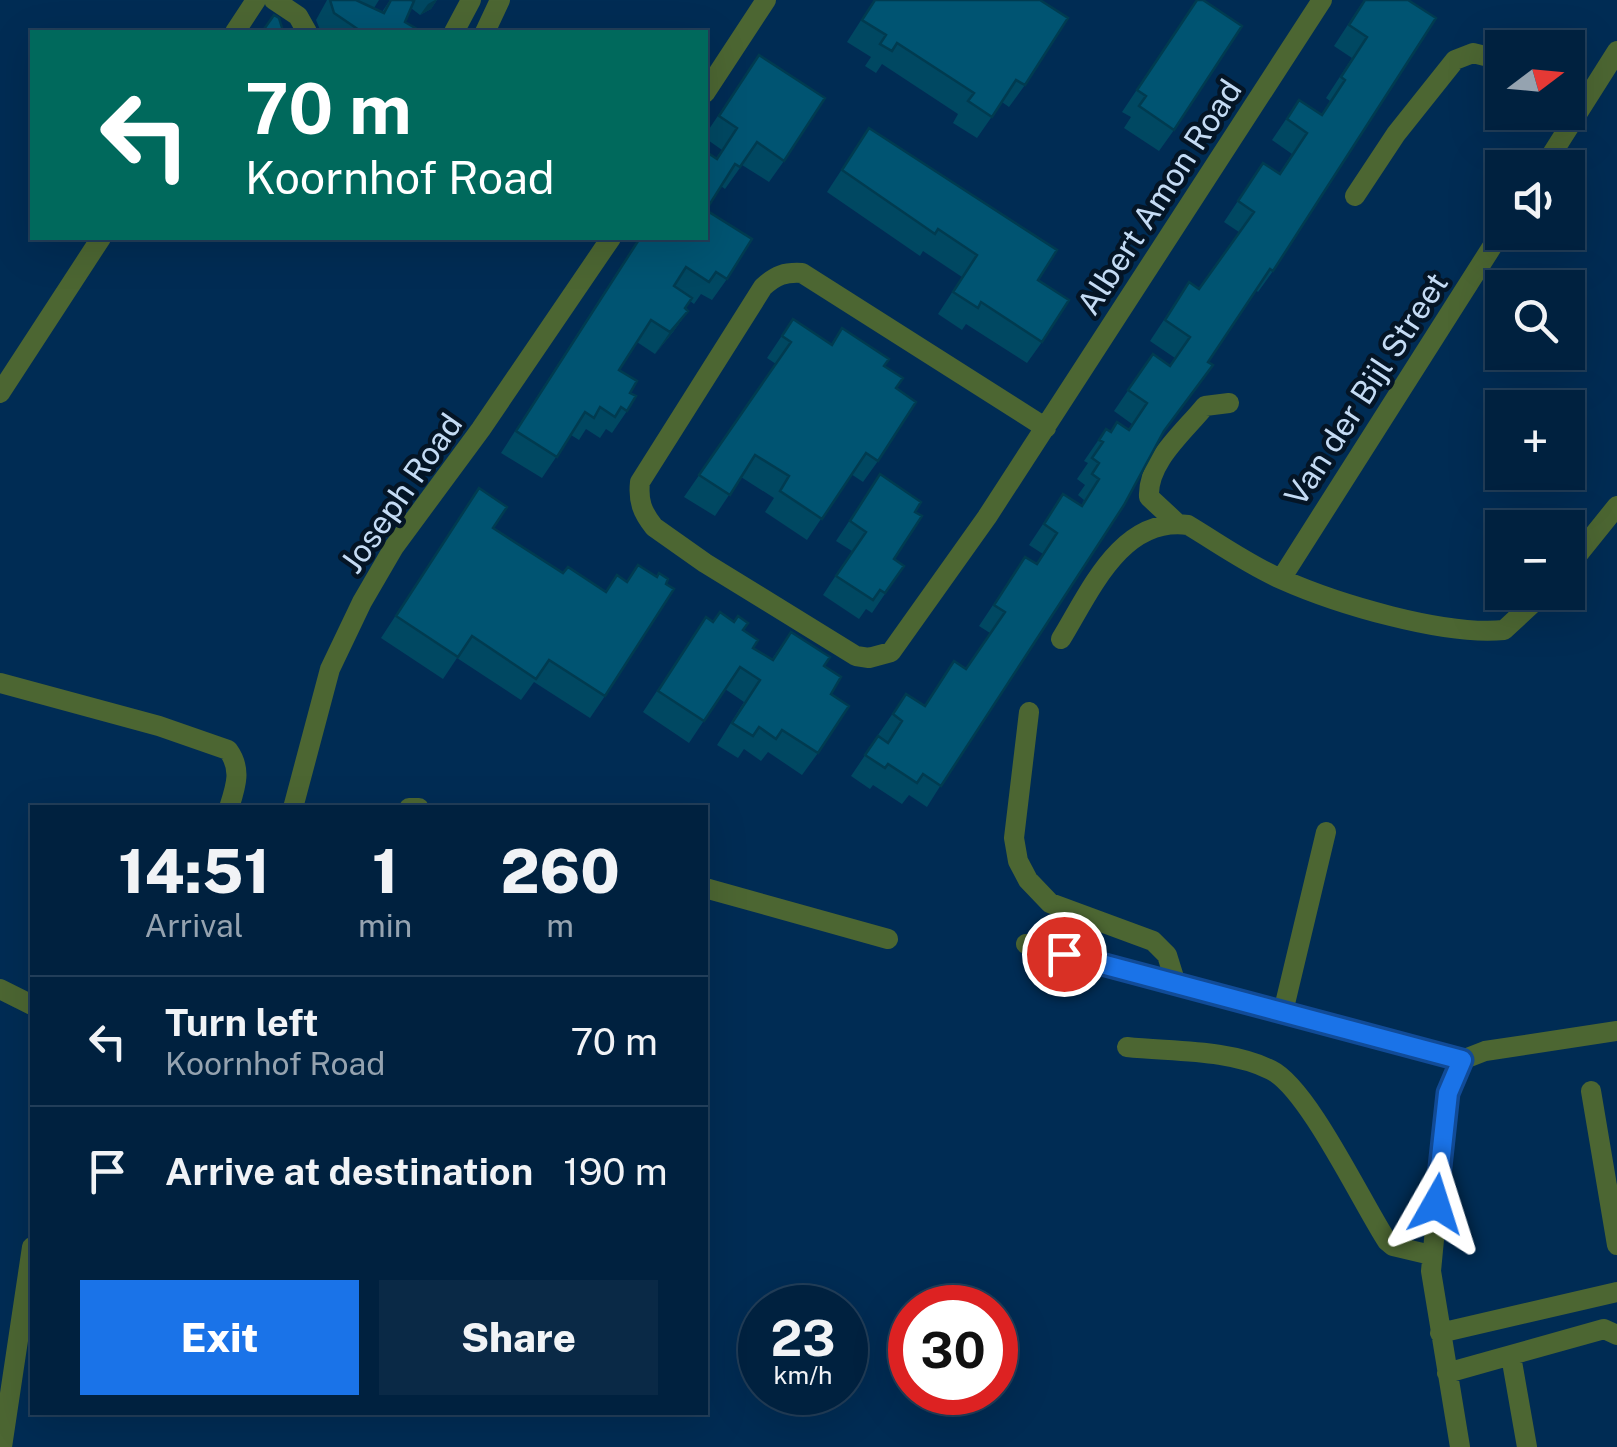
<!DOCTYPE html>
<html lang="en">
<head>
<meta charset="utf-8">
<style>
	body { margin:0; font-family:"Public Sans",sans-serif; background:#0a2946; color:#f1f3f6; height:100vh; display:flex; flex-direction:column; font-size:38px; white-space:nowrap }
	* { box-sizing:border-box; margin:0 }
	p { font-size:32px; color:#95a3b0 }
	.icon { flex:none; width:55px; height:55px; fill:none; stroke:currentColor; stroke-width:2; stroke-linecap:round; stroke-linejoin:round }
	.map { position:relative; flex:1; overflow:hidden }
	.sheet { position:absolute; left:30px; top:805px; width:678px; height:610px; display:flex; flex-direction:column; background:#00213f; border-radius:0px; box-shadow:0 10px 40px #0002,0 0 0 2px #223e59 }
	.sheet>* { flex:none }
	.top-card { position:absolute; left:30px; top:30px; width:678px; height:210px; border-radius:0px; box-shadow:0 10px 40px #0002,0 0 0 2px #223e59; background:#00695c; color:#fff; overflow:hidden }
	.needle { width:65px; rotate:74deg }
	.fabs { position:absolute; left:1485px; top:30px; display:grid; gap:20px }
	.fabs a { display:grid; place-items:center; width:100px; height:100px; border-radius:0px; background:#00213f; box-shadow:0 10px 40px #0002,0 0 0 2px #223e59; font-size:50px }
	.speed { position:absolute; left:738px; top:1285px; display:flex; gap:20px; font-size:50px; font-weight:700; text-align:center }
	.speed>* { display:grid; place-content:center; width:130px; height:130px; border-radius:50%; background:#00213f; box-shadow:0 10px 40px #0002,0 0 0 2px #223e59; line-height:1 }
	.speed small { font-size:25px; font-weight:400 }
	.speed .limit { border:15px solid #d22; background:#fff; color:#111 }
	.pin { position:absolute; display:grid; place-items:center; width:85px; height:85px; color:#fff; margin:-42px; border:5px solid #fff; border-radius:50%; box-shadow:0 2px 10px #0007 }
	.me { position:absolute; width:110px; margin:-55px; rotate:6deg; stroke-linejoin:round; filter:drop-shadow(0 0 8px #0008) }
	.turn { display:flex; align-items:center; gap:35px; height:210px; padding:0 50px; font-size:45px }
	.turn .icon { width:130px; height:130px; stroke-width:2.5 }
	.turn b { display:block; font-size:70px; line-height:85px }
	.eta { display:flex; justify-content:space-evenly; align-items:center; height:170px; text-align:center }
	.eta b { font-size:60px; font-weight:800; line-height:70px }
	.action { display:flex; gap:20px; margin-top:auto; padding:20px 50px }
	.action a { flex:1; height:115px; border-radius:0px; background:#1a73e8; color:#fff; font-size:40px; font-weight:800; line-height:115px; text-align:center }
	.action a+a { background:#0a2946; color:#f1f3f6 }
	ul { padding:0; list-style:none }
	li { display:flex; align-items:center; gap:30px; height:130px; padding:0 50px; border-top:2px solid #223e59 }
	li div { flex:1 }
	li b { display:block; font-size:38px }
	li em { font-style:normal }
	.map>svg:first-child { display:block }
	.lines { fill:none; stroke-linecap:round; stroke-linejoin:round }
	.minor { stroke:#4c6632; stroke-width:20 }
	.wall { fill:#004862 }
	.shaded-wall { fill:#003b50 }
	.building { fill:#005472; stroke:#003b50; stroke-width:2.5 }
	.route-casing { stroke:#114b97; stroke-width:25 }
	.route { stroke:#1a73e8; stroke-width:18 }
	.labels { text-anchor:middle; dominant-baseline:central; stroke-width:9; stroke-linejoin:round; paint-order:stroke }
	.street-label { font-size:32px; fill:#c4dbf4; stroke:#041526 }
</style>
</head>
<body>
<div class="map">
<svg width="1617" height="1447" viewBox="0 0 1617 1447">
	<rect width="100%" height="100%" fill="#002c54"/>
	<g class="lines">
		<path class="minor" d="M274,0L298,16L307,32
			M235,32L256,0
			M454,32L471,0
			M485,32L500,0
			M705,93L766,0
			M1543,168L1617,51
			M1355,196L1396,134L1455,60L1473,53L1489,57L1502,65
			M0,393L101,238
			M1046,428L802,273C785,272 776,275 763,287L640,482C638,501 642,512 654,527L705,563L856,656L869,658L891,652L987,517L1322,0
			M1178,524L1149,497C1147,462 1184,432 1205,406L1229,403
			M1568,567L1617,506
			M1281,579L1502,231
			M1061,639C1090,592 1121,516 1188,525C1218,543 1249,565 1281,579C1337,604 1444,636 1504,630L1545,592
			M0,683L159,726L228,750C242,769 236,786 229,808
			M1029,712L1014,838L1018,861L1028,880L1050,903L1153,941L1167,955L1176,984
			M293,808L330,669L362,602L394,547L481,429L611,238
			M409,808H419
			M705,888L888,939
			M1026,944L1462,1060L1485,1051L1617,1031
			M0,989L32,1005
			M1283,1012L1326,832
			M1127,1047C1173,1052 1229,1049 1271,1070C1308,1088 1362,1203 1387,1241L1393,1246L1431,1255
			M1591,1091L1617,1245
			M1440,1333L1617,1292
			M1511,1356L1527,1447
			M1447,1373L1604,1329L1617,1335
			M2,1447L32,1247
			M1460,1447L1431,1271L1448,1093L1462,1060"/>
	</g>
	<path class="wall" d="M327,0H379L374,8L382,12L390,0L413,3L415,0H437L431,9L420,15L411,8L405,22L422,32H321L316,20Z
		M874,0H1040L1025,85L1009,107L1002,102L977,138L953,123L958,114L882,64L876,73L865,66L871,57L847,42Z
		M1364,0H1408L1273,271L1258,292L1256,290L1208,362L1198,386L1161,436L927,807L909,795L902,804L873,785L870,789L851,776L878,736L888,742L878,735L906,694L924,706L954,661L966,669L990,633L979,626L1025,557L1036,564L1043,554L1029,545L1063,494L1081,506L1084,500L1078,495L1085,485L1077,479L1088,463L1084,461L1106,429L1110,432L1128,430L1132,424L1114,411L1153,354L1170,366L1175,358L1150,341L1189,282L1199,289L1239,232L1224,222L1263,163L1279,174L1292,154L1272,140L1299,100L1321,115L1330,101L1326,98L1352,58L1334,46Z
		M1184,19L1174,130L1159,151L1124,128L1131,117L1122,112Z
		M759,55L784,161L769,182L742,165L725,189L721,186L706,210L727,279L712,300L701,294L694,304L690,301L685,308L688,311L673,332L655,354L637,342L619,370L630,393L627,411L612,433L606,429L600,438L586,429L579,440L571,435L542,478L501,453L639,238H705V151L716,158L722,150L705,138V135Z
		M869,128L1038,280L1042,342L1027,363L966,324L962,330L938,314L962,277L923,251L920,256L827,192Z
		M793,319L831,344L842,328L884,366L896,388L878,461L863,482L851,474L807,540L765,512L774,498L741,477L715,516L684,497L776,364L767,358Z
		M479,488L493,528L605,696L590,718L534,682L521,700L457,658L443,679L381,638Z
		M867,494L915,512L894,559L904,566L872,613L866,609L859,619L823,595L852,551L836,541Z
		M706,617L713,622L743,630L753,648L772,659L791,632L824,666L831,694L818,753L802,775L768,752L761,761L744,749L738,758L717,745L744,702L725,689L689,743L643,712Z"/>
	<path class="shaded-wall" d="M435,0H437L431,9L420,15L428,4Z
		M688,311L673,332L655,354L670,332Z"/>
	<path class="building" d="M330,0H356L384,13L391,0H411L414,1L405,22L422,32H362L334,13Z
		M875,0H1040L1068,18L1025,85L1016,80L992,117L968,101L974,93L897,43L892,51L880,44L886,35L862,20Z
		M1197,0H1203L1242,26L1174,130L1139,106L1146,96L1137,90Z
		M1365,0H1408L1436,18L1273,271L1270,269L1208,362L1213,365L1164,431L1124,505L941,786L923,774L917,783L888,764L885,768L865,755L878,736L888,743L902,721L893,714L906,694L925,706L954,661L966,669L1005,612L994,605L1025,557L1037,564L1057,533L1044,524L1063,494L1082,506L1099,479L1092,474L1099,463L1092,458L1103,442L1099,440L1106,429L1111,432L1117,422L1129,430L1147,403L1128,390L1153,354L1170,366L1190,337L1165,320L1189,282L1199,289L1254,212L1238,201L1263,163L1280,174L1307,133L1287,119L1299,100L1322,115L1345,80L1341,77L1367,37L1349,25Z
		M274,15L279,18L283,31L289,32H262Z
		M759,55L825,98L784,161L757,142L740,167L735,164L706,210L752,239L727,279L716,272L709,282L686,267L674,286L692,298L685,308L688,311L670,332L651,320L619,370L637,381L630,393L636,396L627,411L621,407L615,417L600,407L594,418L585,412L557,457L516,431L640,238H705V151L717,159L737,128L719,116Z
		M869,128L1057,250L1038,280L1069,300L1042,342L981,302L978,308L953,292L977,255L938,229L935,234L842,170Z
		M793,319L832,345L842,328L889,359L884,366L903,378L896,388L916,402L878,461L866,453L822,519L780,491L789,476L755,455L730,495L699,475L791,342L782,336Z
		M880,474L921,502L915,512L922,516L894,559L904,566L885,593L880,590L873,600L836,576L866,532L850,521Z
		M479,488L507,507L493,528L563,573L568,567L606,592L617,575L627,582L638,565L657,577L659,573L668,579L666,584L674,589L605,696L549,660L536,679L472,636L458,657L396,616Z
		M720,612L734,622L738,616L748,623L743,630L758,640L753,648L773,660L791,632L830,657L824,666L841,677L831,694L849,706L818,753L782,730L776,739L759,727L753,736L732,723L760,680L740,667L704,721L658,691L706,617L713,622Z"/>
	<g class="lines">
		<g class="route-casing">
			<path id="route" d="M1064,954L1462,1060L1448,1093L1436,1204"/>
		</g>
		<use href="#route" class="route"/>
	</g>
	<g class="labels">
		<g class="street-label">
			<text transform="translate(1159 197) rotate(-57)">Albert Amon Road</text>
			<text transform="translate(1366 389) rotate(-57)">Van der Bijl Street</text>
			<text transform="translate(401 493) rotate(-55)">Joseph Road</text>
		</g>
	</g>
</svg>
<div class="fabs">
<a><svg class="needle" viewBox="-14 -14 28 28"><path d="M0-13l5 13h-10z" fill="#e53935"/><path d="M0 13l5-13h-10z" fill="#95a3b0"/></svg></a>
<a><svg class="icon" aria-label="sound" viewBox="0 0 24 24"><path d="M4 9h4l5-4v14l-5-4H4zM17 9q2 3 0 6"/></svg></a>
<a><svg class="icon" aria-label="search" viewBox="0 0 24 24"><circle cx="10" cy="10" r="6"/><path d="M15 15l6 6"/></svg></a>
<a>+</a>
<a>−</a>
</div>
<div class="speed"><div>23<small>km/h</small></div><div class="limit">30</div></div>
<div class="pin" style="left:1064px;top:954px;background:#d93025"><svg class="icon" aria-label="arrive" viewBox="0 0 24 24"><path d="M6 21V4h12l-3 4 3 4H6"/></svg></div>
<svg class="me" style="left:1436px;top:1204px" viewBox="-20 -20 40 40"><path d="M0-17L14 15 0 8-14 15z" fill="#1a73e8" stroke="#fff" stroke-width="4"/></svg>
<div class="top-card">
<div class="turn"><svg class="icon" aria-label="left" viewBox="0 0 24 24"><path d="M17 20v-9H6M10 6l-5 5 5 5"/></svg><div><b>70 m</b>Koornhof Road</div></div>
</div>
<section class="sheet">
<div class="eta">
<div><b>14:51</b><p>Arrival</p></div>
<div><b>1</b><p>min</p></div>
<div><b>260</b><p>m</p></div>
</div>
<ul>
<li><svg class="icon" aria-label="left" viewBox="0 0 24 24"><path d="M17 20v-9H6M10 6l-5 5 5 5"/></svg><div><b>Turn left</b><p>Koornhof Road</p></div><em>70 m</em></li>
<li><svg class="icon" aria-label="arrive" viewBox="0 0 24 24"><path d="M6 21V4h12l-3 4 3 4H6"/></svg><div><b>Arrive at destination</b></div><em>190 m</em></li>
</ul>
<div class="action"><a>Exit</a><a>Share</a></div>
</section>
</div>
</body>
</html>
